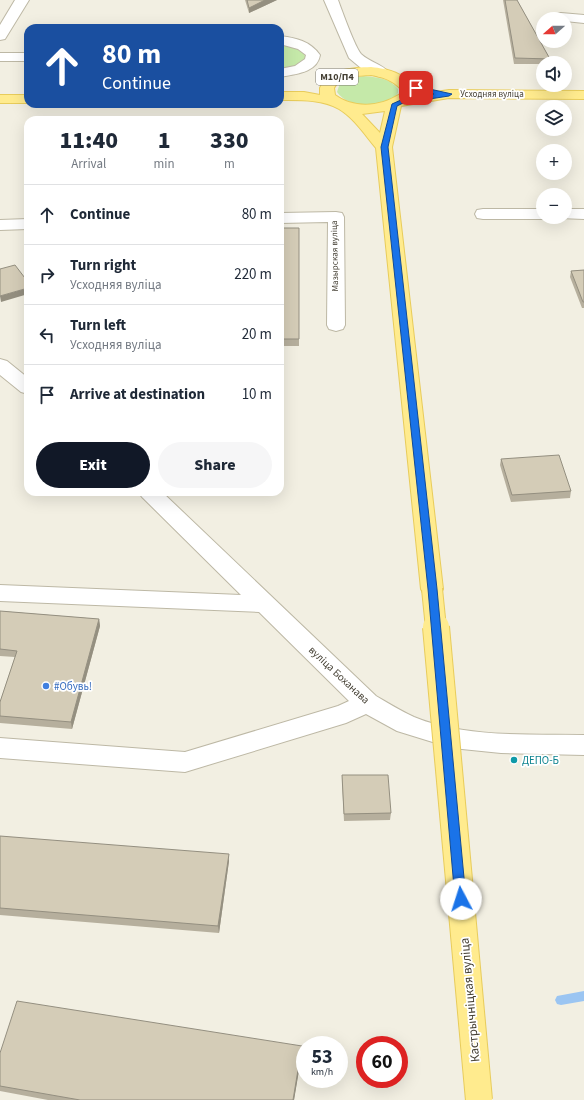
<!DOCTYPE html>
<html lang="en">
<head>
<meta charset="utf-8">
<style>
	body { margin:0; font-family:"Source Sans 3",sans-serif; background:#f6f6f7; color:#1f2937; height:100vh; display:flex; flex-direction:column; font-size:15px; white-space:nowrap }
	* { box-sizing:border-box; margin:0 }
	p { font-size:13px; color:#747a83 }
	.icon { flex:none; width:22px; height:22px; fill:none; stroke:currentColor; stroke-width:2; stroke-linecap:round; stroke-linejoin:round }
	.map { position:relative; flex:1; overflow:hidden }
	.drawer { position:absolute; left:24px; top:116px; width:260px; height:380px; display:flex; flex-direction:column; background:#fff; border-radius:12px; box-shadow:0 4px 16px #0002 }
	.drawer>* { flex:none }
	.hud { position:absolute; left:24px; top:24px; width:260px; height:84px; border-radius:12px; box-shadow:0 4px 16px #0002; background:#1a4fa0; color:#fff; overflow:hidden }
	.needle { width:26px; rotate:249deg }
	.tools { position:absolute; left:536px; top:12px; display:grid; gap:8px }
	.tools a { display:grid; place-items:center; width:36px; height:36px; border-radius:50%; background:#fff; box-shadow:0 4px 16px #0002; font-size:20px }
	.speed { position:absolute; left:296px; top:1036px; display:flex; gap:8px; font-size:20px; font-weight:700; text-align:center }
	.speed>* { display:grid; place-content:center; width:52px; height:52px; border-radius:50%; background:#fff; box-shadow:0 4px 16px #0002; line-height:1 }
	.speed small { font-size:10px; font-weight:400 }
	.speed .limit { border:6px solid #d22; background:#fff; color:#111 }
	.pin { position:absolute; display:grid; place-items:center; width:34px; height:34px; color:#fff; margin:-17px; border-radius:8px; box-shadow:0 2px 6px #0006 }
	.me { position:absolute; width:44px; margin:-22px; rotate:355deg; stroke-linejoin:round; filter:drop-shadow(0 0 3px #0008) }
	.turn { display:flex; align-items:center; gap:14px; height:84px; padding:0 12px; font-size:18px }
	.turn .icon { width:52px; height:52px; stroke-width:2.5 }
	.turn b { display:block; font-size:28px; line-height:34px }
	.eta { display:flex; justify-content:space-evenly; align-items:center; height:68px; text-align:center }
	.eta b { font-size:24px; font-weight:800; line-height:28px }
	.primary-button { display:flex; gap:8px; margin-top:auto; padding:8px 12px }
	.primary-button a { flex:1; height:46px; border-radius:24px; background:#111827; color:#fff; font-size:16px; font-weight:800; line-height:46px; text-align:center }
	.primary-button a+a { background:#f6f6f7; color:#1f2937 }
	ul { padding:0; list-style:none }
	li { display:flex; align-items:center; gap:12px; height:60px; padding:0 12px; border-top:1px solid #e0e1e3 }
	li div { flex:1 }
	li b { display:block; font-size:15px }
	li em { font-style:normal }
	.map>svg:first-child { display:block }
	.green { fill:#c5e9a9 }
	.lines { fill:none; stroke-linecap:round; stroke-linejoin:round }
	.stream { fill:#9bc5f2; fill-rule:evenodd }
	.minor-casing { stroke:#bdb8a5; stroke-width:2 }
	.major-casing { stroke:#e8cc5b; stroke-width:2 }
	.minor { fill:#fff; fill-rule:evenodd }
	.major { fill:#ffeb8e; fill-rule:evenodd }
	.major-bridge-far1-casing { stroke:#e8cc5b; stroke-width:22; stroke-linecap:butt }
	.major-bridge-casing { stroke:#e8cc5b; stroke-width:28; stroke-linecap:butt }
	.major-bridge-far1 { stroke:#ffeb8e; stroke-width:20 }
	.major-bridge { stroke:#ffeb8e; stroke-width:26 }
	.wall { fill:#b6af9d }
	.shaded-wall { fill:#948f80 }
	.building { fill:#d4ccb7; stroke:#948f80 }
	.route { fill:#1a73e8; stroke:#114b97 }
	.shop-dot { fill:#3f7fe0; stroke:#fff; stroke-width:1.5 }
	.culture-dot { fill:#0f9aa8; stroke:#fff; stroke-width:1.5 }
	.labels { text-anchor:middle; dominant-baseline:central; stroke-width:3.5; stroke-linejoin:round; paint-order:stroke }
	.far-street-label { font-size:9px; fill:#443f33; stroke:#fff }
	.shield { fill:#fff; stroke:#7c7970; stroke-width:1 }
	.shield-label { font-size:10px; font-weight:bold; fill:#443f33 }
	.street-label { font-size:11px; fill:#443f33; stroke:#fff }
	.shop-label { font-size:11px; fill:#366cbe; stroke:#fff; text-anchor:start }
	.culture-label { font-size:11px; fill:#0d838f; stroke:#fff; text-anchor:start }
	.near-street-label { font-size:13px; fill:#443f33; stroke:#fff }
</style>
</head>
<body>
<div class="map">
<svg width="584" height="1100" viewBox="0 0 584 1100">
	<rect width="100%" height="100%" fill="#f2efe2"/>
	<path class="green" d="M280,45L293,47L304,52L306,60L297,67L280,70Z
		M363,76C376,77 390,78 398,89V93C386,110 348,109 337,92L340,83L354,78Z"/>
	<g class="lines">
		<path class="stream" d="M584,991V1001L561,1005L557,1004L555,1000L557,996Z"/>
		<g class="minor-casing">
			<path id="minor" d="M15,0H29L5,39L0,40V25Z
				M324,0H338C342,11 355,47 361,54C369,62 383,64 389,73L387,76L382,77L377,76L361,68L349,58Z
				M561,13L584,15V23L565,21V19H556L554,17L556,14Z
				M280,36C296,38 310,41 320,55C317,73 295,74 280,77V69L295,66L305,59L306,55L298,49L280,44Z
				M0,53H28V61H0Z
				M483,209H543V217H549L543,219H483L477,218L475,214L477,210Z
				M565,209H584V219L559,218L565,217Z
				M336,212L342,213L344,217L345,325L343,329L336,331L329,329L327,325L328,222L280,223V213Z
				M28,219V229L0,230V220Z
				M0,359L7,361L28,378V394L21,392L0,375Z
				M138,492H162L376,696C388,703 401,711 414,717C465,738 529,734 584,735V755L501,753L452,748L397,731L366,714L346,723L185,772L0,758V738L185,752L338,706L349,701L259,612L0,601V585L241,595L142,497Z"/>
		</g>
		<g class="major-casing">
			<path id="major" d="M371,67C389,69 404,73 415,89V95L449,90L584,91V99L449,98L401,106L392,147L443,589L440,595L432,597L424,595L421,589L376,148C365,135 354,118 339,109C322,99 299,100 280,100V92H304L320,95V88C329,68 352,68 371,67ZM371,75C383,77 392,80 401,89L400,94C380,107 354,109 335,95L334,88C340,75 359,76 371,75ZM385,111L380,133L362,114Z
				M0,95H28V103H0Z"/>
		</g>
		<use href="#minor" class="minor"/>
		<use href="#major" class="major"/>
		<g class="major-bridge-far1-casing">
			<path id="major-bridge-far1" d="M432,589L436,628"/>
		</g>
		<g class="major-bridge-casing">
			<path id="major-bridge" d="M436,627L479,1100"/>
		</g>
		<use href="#major-bridge-far1" class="major-bridge-far1"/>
		<use href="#major-bridge" class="major-bridge"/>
	</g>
	<path class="wall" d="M245,0H277L249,13Z
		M503,0H517L550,59L549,63H543V64H514Z
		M280,228H299V346H280Z
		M584,270V308H582L570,277L571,271Z
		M501,459L571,491L570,498L511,502L500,465Z
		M0,611L99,619L100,626L72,729L0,723V702L15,657L0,656Z
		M342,775L391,813L390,820L344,821L342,782Z
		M0,836L229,861L219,933L0,915Z
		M302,1046V1052L294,1100H48L0,1091V1053Z"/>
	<path class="shaded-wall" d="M265,0H277L249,13V8Z
		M28,288V294L1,302L0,296Z
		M99,619L100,626L72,729L71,722Z
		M229,854V861L219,933L218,926Z
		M302,1046V1052L294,1100H293Z"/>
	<path class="building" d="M247,0H265L249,8Z
		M505,0H517L550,59L515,58Z
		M280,228H299V339H280Z
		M15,265L28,282V288L0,296V269Z
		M584,270V302H583L571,271Z
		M559,455L571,491L512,495L501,459Z
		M0,611L99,619L71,722L0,716V702L17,651L0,649Z
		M342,775H388L391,813L344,814Z
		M0,836L229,854L218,926L0,908Z
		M17,1001L302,1046L293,1100H80L0,1086V1053Z"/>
	<path class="route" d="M416,86L452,94L449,96L403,103L397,106L388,147L437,589L466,899L465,902L461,904L457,902L455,899L428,589L381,147L392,104L401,100L434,94L414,89L413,88Z"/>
	<circle class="shop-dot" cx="46" cy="686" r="4"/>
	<circle class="culture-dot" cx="514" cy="760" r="4"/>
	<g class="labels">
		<g class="far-street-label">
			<text x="492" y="94">Усходняя вуліца</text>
			<text transform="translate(335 256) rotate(-91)">Мазырская вуліца</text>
		</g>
		<rect class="shield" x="316" y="69" width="42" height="16" rx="3"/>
		<g class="shield-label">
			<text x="337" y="77">М10/П4</text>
		</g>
		<g class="street-label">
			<text transform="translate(339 675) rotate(43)">вуліца Боханава</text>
		</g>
		<g class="shop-label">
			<text x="54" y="686">#Обувь!</text>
		</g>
		<g class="culture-label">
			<text x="522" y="760">ДЕПО-Б</text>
		</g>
		<g class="near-street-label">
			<text transform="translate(470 1000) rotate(-95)">Кастрычніцкая вуліца</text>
		</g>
	</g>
</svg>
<div class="tools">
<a><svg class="needle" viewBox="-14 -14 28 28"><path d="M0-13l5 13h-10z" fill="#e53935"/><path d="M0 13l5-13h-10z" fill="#747a83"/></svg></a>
<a><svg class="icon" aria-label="sound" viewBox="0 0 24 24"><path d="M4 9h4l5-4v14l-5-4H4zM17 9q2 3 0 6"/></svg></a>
<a><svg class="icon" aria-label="layers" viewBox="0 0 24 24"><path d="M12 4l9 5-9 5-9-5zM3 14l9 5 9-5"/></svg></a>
<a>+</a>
<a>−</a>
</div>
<div class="speed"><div>53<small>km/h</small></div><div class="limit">60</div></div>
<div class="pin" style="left:416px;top:88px;background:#d93025"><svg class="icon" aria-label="arrive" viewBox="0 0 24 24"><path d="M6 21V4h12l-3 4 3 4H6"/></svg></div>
<svg class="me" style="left:461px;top:899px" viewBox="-20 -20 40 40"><circle r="19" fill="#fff"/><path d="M0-13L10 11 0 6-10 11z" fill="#1a73e8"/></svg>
<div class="hud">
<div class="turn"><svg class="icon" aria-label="ahead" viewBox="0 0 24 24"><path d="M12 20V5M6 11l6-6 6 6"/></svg><div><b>80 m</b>Continue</div></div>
</div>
<section class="drawer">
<div class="eta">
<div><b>11:40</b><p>Arrival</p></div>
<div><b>1</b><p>min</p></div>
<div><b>330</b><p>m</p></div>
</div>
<ul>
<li><svg class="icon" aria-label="ahead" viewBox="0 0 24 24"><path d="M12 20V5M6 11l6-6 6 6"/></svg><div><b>Continue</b></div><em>80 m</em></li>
<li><svg class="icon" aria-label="right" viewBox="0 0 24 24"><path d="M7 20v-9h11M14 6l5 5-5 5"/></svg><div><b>Turn right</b><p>Усходняя вуліца</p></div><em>220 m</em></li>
<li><svg class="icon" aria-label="left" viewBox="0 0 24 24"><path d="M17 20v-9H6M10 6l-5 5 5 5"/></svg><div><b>Turn left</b><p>Усходняя вуліца</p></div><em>20 m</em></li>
<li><svg class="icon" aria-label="arrive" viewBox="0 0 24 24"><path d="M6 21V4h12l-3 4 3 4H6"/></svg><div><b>Arrive at destination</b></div><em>10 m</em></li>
</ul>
<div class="primary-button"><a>Exit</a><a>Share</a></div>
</section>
</div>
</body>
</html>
